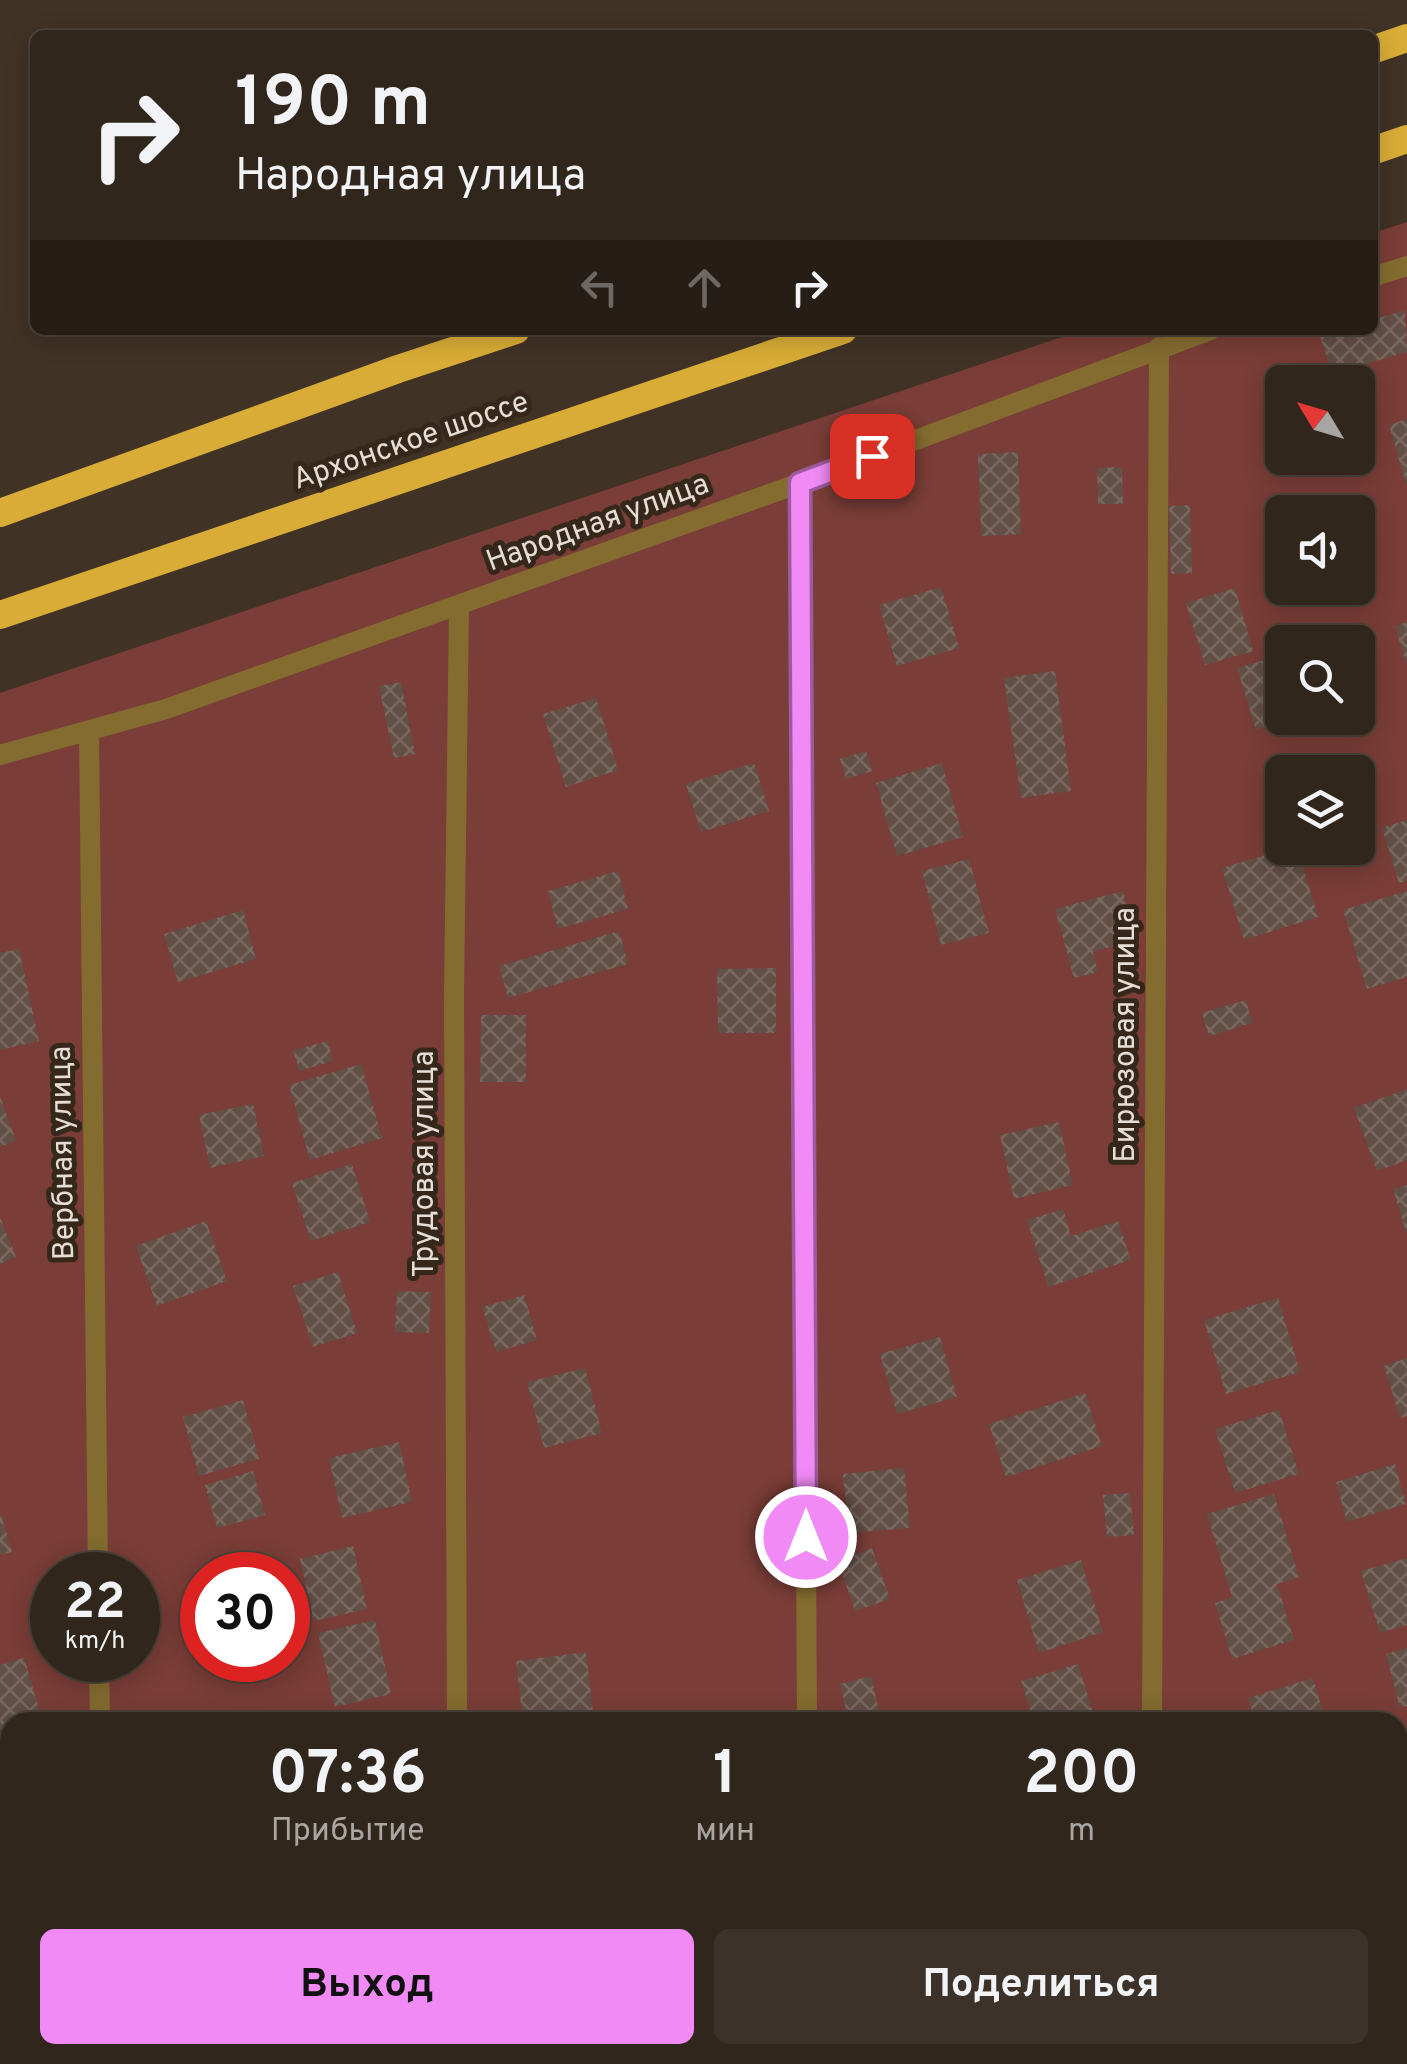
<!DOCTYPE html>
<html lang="ru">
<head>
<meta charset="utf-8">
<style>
	body { margin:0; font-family:Overpass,sans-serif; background:#3c3229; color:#f1f3f6; height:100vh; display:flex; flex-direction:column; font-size:38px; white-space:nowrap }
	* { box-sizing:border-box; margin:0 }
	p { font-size:32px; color:#a8a5a3 }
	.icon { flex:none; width:55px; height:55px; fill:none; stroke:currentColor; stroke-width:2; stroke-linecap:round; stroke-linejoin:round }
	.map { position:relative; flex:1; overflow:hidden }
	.panel { position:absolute; left:0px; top:1712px; width:1408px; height:352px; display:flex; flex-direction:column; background:#30261c; border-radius:30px 30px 0 0; box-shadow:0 5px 25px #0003,0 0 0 2px #4b433b }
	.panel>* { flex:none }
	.hud { position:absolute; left:30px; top:30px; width:1348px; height:305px; border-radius:15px; box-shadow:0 5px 25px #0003,0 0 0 2px #4b433b; background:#30261c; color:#f1f3f6; overflow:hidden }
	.needle { width:65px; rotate:308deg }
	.fabs { position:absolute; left:1265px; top:365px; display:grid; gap:20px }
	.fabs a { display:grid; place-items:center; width:110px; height:110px; border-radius:15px; background:#30261c; box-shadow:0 5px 25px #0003,0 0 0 2px #4b433b; font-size:50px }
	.speed { position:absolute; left:30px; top:1552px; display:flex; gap:20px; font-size:50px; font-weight:700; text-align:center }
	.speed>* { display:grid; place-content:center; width:130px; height:130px; border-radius:50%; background:#30261c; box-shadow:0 5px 25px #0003,0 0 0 2px #4b433b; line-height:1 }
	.speed small { font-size:25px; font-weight:400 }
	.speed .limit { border:15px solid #d22; background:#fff; color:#111 }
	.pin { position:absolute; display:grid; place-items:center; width:85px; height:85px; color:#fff; margin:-42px; border-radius:20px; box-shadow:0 5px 15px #0006 }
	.me { position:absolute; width:110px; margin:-55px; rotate:0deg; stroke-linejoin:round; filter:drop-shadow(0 0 8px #0008) }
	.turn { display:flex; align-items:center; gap:35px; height:210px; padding:0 40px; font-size:45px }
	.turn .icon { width:130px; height:130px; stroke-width:2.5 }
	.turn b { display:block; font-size:70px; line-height:85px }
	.lanes { display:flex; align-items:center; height:95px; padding:0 40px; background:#0003; justify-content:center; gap:50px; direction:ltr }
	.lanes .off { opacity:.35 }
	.eta { display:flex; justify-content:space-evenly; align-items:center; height:170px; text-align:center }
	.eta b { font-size:60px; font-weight:700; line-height:70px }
	.primary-button { display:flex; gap:20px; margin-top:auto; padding:20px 40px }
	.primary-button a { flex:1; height:115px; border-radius:15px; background:#f18af4; color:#111; font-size:40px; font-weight:700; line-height:115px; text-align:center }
	.primary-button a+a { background:#3c3229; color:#f1f3f6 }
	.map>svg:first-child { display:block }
	.garden { fill:#7a3d37; fill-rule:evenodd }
	.building { fill:url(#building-cross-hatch) }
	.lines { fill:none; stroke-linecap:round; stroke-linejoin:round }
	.minor { stroke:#846c30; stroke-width:20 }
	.trunk { stroke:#d8ac36; stroke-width:28 }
	.route-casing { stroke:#9d5a9f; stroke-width:25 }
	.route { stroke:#f18af4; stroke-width:18 }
	.labels { text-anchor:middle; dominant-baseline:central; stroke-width:10; stroke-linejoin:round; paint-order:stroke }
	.street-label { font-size:30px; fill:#e6ddd4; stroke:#35281b }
</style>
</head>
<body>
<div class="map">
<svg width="1407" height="2064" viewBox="0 0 1407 2064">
	<defs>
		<pattern id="building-cross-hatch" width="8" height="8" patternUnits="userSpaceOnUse" patternTransform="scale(2.5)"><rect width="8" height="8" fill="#624f46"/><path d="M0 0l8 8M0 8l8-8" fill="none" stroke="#786860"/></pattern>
	</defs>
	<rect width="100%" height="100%" fill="#403225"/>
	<path class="garden" d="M1407,222V2064H0V693L1083,330H1372L1373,233ZM1282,382H1358V458H1282ZM1282,512H1358V588H1282ZM1282,642H1358V718H1282ZM1282,772H1358V848H1282ZM52,1575H138V1660H52ZM202,1575H288V1660H202ZM10,1722H1398V2055H10Z"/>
	<path class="building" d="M1405,310L1407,352L1332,374L1320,336L1339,330H1372V320Z
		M1407,419V484H1406L1389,425Z
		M1018,452L1021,534L981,536L978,454Z
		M1122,467L1123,504H1098L1097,468Z
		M1190,505L1192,573L1171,574L1169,506Z
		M941,587L959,648L897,666L879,605Z
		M1235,588L1253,651L1205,665L1186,603Z
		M1407,622V663H1406L1395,626Z
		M1282,655V718H1292L1256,730L1237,668Z
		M1055,671L1071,791L1021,798L1004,678Z
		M401,682L415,754L394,758L379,686Z
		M596,698L618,770L566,787L543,714Z
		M866,751L872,771L846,779L840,759Z
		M754,763L769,811L701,832L686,784Z
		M942,763L963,837L897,856L876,783Z
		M1407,820V881L1399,883L1382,828Z
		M1290,848H1297L1318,917L1244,940L1222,868Z
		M969,859L989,933L941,945L922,871Z
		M618,871L628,909L558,929L548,891Z
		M1123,891L1136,940L1093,952L1098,972L1074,978L1055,909Z
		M1407,891V977L1367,989L1343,910Z
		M243,910L256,959L178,982L164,934Z
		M619,931L628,964L508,998L499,966Z
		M19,949L39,1041L0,1050V953Z
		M776,968V1033H718L717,969Z
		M1246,1000L1252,1023L1209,1036L1202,1013Z
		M481,1015H526V1082H480Z
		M328,1041L333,1061L299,1071L293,1050Z
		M361,1064L382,1138L310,1160L289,1085Z
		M1407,1089V1160L1377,1171L1354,1108Z
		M0,1096L16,1141L0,1147Z
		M253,1104L264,1156L210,1168L199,1115Z
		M1059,1122L1073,1185L1014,1199L1000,1135Z
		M352,1164L370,1222L311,1241L292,1183Z
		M1407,1185V1232H1406L1393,1189Z
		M1063,1209L1071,1236L1118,1221L1131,1260L1048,1287L1027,1220Z
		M0,1217L16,1257L0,1264Z
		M206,1221L227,1281L157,1306L136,1246Z
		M338,1272L357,1333L313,1347L293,1286Z
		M397,1291L431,1292L429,1333L395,1332Z
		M524,1295L537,1340L496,1352L482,1307Z
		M1278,1298L1300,1372L1226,1394L1204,1320Z
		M940,1337L957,1397L897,1414L880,1354Z
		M1407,1358V1416L1400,1418L1384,1366Z
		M585,1368L602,1433L544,1448L527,1382Z
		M1085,1393L1102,1446L1006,1477L989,1424Z
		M243,1400L259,1459L199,1476L183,1417Z
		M1279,1410L1299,1474L1235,1493L1215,1429Z
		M399,1442L412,1502L342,1518L329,1458Z
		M1395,1464L1406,1504L1347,1522L1336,1482Z
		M904,1468L910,1528L849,1533L843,1474Z
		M253,1471L265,1515L217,1528L205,1485Z
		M1130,1493L1134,1535L1107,1537L1103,1495Z
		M1274,1494L1299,1577L1277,1584L1294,1640L1232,1659L1215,1603L1232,1597L1207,1514Z
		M0,1511L12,1552L0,1555Z
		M353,1546L367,1609L314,1621L300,1559Z
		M872,1548L890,1599L855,1611L838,1561Z
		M1407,1558V1625L1380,1633L1361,1571Z
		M1081,1560L1103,1632L1039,1653L1017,1580Z
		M375,1620L391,1694L335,1707L318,1633Z
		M1407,1648V1706L1400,1708L1386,1654Z
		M586,1652L594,1720L523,1722L516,1661Z
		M24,1658L42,1719L10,1722V1729L0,1732V1665Z
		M1078,1664L1096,1722H1034L1021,1681Z
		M871,1676L880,1715L849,1722L840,1684Z
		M1313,1678L1326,1722H1255L1248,1698Z
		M1407,1746V1797H1406L1398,1769V1749Z
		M1,1779L10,1812L0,1816V1780Z
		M1407,1838V1917L1398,1920V1840Z
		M10,1949V2009H9L0,1980V1952Z
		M0,2032H1L11,2064H0Z
		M1407,2040V2064H1375L1371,2055H1398V2043Z"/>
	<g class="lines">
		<path class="minor" d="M1372,277L1407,266
			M800,483L807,1722
			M89,731L98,1575
			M0,755L166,709L800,483L1211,330
			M99,1660L100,1722
			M457,1722L454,995L459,605
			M1152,1722L1159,347
			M104,2055V2064
			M458,2055V2064
			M808,2055V2064
			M1150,2055V2064"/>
		<path class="trunk" d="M1372,50L1407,38
			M1372,151L1407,139
			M0,513L398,369L516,330
			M0,615L843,330"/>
	</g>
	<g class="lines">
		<g class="route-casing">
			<path id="route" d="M806,1537L800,483L872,456"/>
		</g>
		<use href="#route" class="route"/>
	</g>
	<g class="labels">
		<g class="street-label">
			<text transform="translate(411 442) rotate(-19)">Архонское шоссе</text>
			<text transform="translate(598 524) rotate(-20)">Народная улица</text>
			<text transform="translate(1126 1035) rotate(-90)">Бирюзовая улица</text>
			<text transform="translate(64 1153) rotate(-91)">Вербная улица</text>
			<text transform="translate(425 1164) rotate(-90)">Трудовая улица</text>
		</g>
	</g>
</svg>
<div class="fabs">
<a><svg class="needle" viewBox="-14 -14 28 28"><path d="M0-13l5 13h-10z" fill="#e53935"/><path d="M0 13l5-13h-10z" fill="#a8a5a3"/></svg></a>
<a><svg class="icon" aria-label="sound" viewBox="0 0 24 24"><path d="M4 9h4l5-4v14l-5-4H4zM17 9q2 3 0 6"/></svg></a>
<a><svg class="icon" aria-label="search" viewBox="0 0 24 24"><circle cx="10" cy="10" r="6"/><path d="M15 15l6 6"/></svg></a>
<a><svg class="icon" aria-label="layers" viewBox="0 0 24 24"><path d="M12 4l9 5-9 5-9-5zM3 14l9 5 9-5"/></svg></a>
</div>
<div class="speed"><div>22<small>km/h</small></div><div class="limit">30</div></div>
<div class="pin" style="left:872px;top:456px;background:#d93025"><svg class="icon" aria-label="arrive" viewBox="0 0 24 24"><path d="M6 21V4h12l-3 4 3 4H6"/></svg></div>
<svg class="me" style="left:806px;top:1537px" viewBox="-20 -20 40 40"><circle r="17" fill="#f18af4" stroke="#fff" stroke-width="3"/><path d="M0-11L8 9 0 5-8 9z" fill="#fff"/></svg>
<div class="hud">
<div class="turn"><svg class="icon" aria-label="right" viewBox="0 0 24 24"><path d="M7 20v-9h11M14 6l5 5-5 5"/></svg><div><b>190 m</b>Народная улица</div></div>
<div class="lanes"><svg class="icon off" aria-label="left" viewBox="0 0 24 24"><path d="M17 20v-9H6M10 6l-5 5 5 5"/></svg><svg class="icon off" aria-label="ahead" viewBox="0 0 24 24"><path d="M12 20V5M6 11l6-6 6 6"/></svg><svg class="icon" aria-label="right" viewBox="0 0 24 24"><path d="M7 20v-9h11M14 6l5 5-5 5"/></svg></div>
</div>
<section class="panel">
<div class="eta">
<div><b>07:36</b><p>Прибытие</p></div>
<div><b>1</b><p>мин</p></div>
<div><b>200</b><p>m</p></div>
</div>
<div class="primary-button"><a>Выход</a><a>Поделиться</a></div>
</section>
</div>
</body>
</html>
